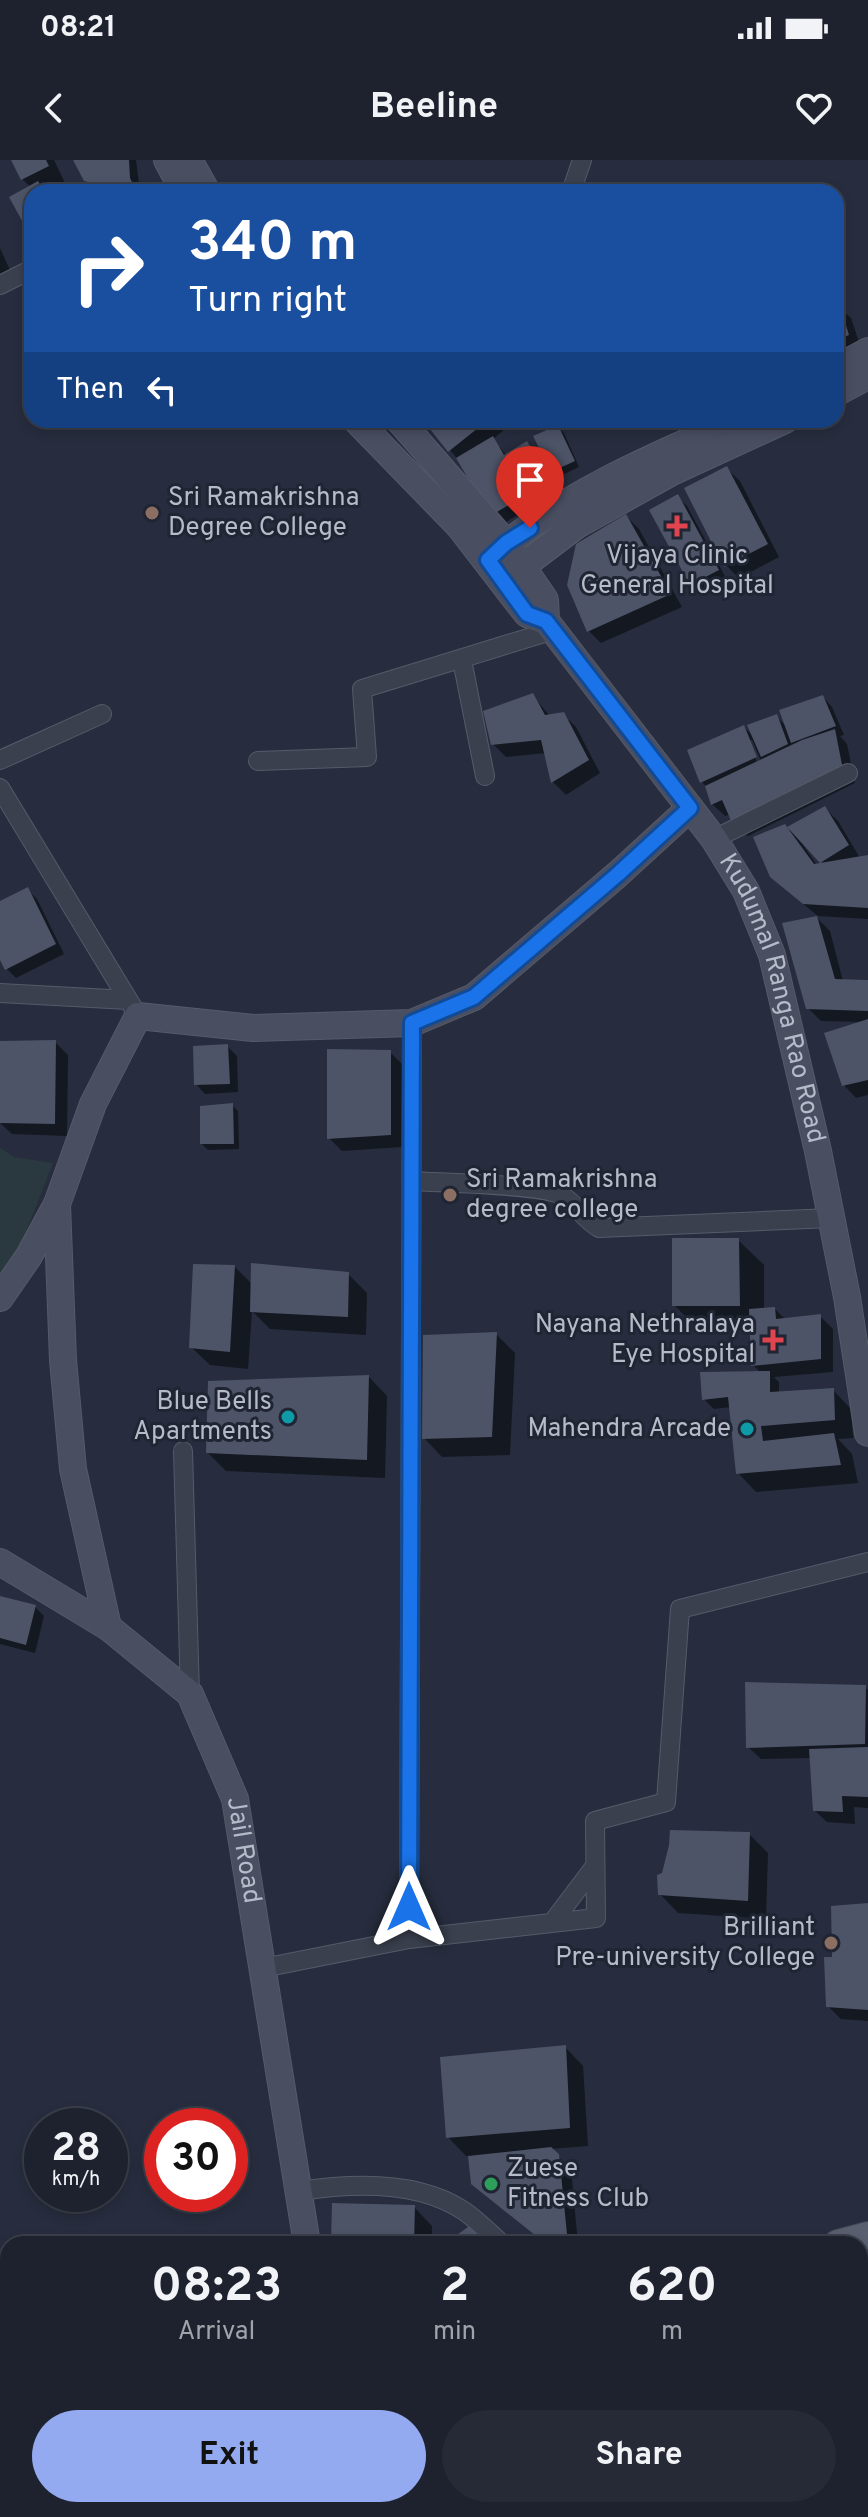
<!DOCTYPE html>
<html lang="en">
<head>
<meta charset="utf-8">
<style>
	body { margin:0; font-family:Overpass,sans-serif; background:#252a36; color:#f1f3f6; height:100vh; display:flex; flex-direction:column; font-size:30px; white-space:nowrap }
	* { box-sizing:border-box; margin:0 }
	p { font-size:26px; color:#a0a4aa }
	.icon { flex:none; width:44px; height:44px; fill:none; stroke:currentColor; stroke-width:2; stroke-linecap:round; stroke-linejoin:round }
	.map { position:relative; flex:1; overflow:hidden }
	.drawer { position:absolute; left:0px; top:2076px; width:868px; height:282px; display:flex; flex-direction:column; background:#1d222e; border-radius:24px 24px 0 0; box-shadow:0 4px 12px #0003,0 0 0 2px #3b3f4a }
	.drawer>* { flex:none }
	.hud { position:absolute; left:24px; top:24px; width:820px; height:244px; border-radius:24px; box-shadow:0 4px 12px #0003,0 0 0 2px #3b3f4a; background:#1a4fa0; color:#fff; overflow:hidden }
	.speed { position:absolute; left:24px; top:1948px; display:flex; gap:16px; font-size:40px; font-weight:700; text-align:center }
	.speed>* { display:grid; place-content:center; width:104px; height:104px; border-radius:50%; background:#1d222e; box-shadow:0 4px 12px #0003,0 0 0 2px #3b3f4a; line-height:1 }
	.speed small { font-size:20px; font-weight:400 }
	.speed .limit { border:12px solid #d22; background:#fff; color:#111 }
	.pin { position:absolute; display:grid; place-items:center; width:68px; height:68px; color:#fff; margin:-82px -34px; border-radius:50% 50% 50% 0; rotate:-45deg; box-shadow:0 0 8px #0007 }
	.pin .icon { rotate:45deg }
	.me { position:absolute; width:88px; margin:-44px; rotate:0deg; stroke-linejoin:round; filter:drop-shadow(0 0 6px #0008) }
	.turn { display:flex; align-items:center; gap:28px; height:168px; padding:0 32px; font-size:36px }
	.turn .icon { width:104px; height:104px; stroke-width:2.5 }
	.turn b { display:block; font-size:56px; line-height:68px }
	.then { display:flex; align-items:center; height:76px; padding:0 32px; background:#0003; gap:16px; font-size:30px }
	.eta { display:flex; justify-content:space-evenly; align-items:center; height:136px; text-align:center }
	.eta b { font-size:48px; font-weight:700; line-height:56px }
	.action { display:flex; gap:16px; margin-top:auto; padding:16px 32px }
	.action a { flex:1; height:92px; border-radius:48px; background:#93aaf1; color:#111; font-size:32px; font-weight:700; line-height:92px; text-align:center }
	.action a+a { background:#252a36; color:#f1f3f6 }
	.status { display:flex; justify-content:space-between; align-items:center; height:56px; padding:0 40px; background:#1d222e; direction:ltr }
	.status svg { height:22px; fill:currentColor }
	header { display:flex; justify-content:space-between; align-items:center; height:104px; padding:0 32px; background:#1d222e; font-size:36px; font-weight:700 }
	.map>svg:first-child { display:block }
	.green { fill:#29393f }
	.shadow { fill:#0007; fill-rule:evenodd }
	.building { fill:#4d5467 }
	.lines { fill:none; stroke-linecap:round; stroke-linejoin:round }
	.street-casing { stroke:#555b69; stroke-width:20 }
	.secondary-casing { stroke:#555b69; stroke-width:28 }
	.primary-casing { stroke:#444957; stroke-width:30 }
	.street { stroke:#3a404e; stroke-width:18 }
	.secondary { stroke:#494e61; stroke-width:26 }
	.primary { stroke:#595f6e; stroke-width:28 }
	.route-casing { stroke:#114b97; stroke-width:20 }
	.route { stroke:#1a73e8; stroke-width:14 }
	.education-dot { fill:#8d6e63; stroke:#1f2533; stroke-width:3 }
	.health-dot { fill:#e0444e; stroke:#1f2533; stroke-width:3 }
	.culture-dot { fill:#0f9aa8; stroke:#1f2533; stroke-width:3 }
	.leisure-dot { fill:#2e9e5b; stroke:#1f2533; stroke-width:3 }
	.labels { text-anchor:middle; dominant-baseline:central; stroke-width:6; stroke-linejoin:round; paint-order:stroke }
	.poi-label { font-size:26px; fill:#b7bbc9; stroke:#1f2533; text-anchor:end }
	.street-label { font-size:26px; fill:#b7bbc9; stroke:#1f2533 }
</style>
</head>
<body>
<div class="status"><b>08:21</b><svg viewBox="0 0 49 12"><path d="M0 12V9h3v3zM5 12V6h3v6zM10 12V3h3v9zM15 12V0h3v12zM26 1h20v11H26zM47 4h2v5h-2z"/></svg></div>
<header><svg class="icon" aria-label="back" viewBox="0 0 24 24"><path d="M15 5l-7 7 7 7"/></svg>Beeline<svg class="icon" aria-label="heart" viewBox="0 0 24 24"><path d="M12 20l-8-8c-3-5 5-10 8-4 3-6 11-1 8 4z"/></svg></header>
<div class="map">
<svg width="868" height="2357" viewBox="0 0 868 2357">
	<rect width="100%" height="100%" fill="#272d3e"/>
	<path class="green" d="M0,988L14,997L53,1003L15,1100L0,1113Z"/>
	<path class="shadow" d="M13,0H54L66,25L52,32H32V75L31,27L22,19Z
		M75,0H136L140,32H104L96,29L86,19Z
		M0,88L14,119L0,125Z
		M836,145L851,158L861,188L836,197Z
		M425,260H516L493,279L507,296L526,284L536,293L558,331L501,365L460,302Z
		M557,267L564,273L579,307L558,317L552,311Z
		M727,309L740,321L779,397L739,418L726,405Z
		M677,337L687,346L727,420L702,434L692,424L652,351Z
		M626,356L639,369L682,447L601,483L589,471Z
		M532,535L550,556L563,554L576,567L600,613L566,635L553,622L546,593L506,597L493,584Z
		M823,537L832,547L844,575L840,576L847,584L851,604L738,661L852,608L855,623L748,676L735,664L731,654L725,656L712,644L708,628L702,622L744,567L755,578L776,556L787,567ZM748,580H752L763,606L759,607Z
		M825,648L838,661L860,698L868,697V759L818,756L785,729L787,670ZM805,683L824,704L817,705L803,685Z
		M27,729L37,739L64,794L16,818L6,808L0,796V743Z
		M817,758L830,771L843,821L868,822V935L856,938L844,925L862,862L821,861L808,848Z
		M55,882L68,895L67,976L12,974L0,963V883Z
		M227,886L237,896L238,932L205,934L196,924Z
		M390,892L403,905L402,987L342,991L329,978Z
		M232,945L238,951L239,989L208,990L202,984Z
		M738,1080L764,1105V1150L775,1149L786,1160L820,1156L833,1169V1212L774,1217L779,1222V1235L833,1230L851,1249L853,1278L838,1279L852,1294L858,1323L756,1332L738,1313L731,1247L714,1249L704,1239L761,1213L753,1205L752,1170H699L674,1145Z
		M235,1107L253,1125L348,1114L367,1133L366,1175L270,1169L252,1151L248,1209L210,1205L191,1187Z
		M496,1174L515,1193L510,1295L442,1297L424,1278Z
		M369,1217L387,1236L385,1318L226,1311L208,1293Z
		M0,1438L35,1447L44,1456L35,1493L0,1484Z
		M865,1527L868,1530V1648L854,1647L855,1664L827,1662L814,1650L812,1598L761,1599L748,1587Z
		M749,1674L768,1693L766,1759L678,1753L660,1734Z
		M868,1745V1861L841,1859L828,1846L834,1799Z
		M565,1887L583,1906L588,1986L550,1989L571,2009L578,2084H546L473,2023L470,1996H466L448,1977Z
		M414,2047L432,2066V2084H333Z
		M865,2290L868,2293V2357H724L723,2350H860V2291Z
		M430,2350H495L500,2357H430Z"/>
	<path class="building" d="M11,0H46L49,6L21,20Z
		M73,0H129L130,18L137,32H105L103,26L84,21Z
		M38,21L44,32H32V79L9,37Z
		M836,143H839L849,175L836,180Z
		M423,260H488L448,292Z
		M558,265L575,301L551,312L533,276Z
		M493,276L504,295L527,281L550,321L490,356L456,298Z
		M727,306L768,384L724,407L684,328Z
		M678,334L719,410L690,425L649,350Z
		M626,354L671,434L587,472L567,425L576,384Z
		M533,533L545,555L564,552L589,600L551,623L541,580L491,585L483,551Z
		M823,535L836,566L791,583L779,550Z
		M777,554L788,584L761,597L747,565Z
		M744,565L757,597L700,623L687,590Z
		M835,569L843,610L733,665L722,640L711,645L705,626L802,580Z
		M825,646L849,685L820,703L787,667L814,704L868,695V748L803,744L770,717L753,677L785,664L787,667Z
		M28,727L56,784L5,810L0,800V741Z
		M817,756L835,819L868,820V851L806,849L782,763Z
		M868,859V920L842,926L824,873Z
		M56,880L55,964L0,963V881Z
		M228,884L230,924L194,925L193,886Z
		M327,889L391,890V975L327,979Z
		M233,943L234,984H200V946Z
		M672,1078H739L740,1146H672Z
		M251,1103L349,1112L348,1157L250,1152Z
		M193,1104L235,1105L230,1192L189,1188Z
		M775,1147L776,1159L821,1154V1199L751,1206L749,1149Z
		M497,1172L492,1277L422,1279L423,1175Z
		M770,1211V1232L834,1228L835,1260L761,1266L763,1281L834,1273L841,1305L736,1314L728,1237L702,1240L700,1212Z
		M369,1215L367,1300L206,1293L208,1221Z
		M0,1436L36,1445L26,1485L0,1478Z
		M745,1522L866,1525L865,1584L746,1588Z
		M868,1587V1637L842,1636L843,1652L813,1651L809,1589Z
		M670,1670L750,1672L748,1741L658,1735L657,1715L662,1713L669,1685Z
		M868,1743V1850L826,1847L824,1797H832L831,1746Z
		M566,1885L570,1968L446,1978L440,1897Z
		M551,1987L559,1994L568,2084H546L471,2024L468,1996Z
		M332,2043L415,2045L414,2084H331Z
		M475,2062L487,2084H455L454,2077Z
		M868,2121V2167H866L861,2122Z
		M866,2288L868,2357H722L720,2350H860V2289Z
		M0,2300L8,2316V2350H28L33,2357H0Z
		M84,2350H126L130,2357H88Z
		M428,2350H491L493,2357H428Z"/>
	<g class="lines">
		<g class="street-casing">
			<path id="street" d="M571,32L582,0
				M0,125L32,109
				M462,500L485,616
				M0,600L102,554
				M258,601L367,597L362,529L554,470
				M0,628L138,856
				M714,679L848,613
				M0,833L128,840
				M412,1021C441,1023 540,1024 561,1035C576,1043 583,1059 599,1068L831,1058
				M183,1291L190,1534
				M552,1763L595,1706
				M409,1779L412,863
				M263,1808L409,1779L596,1758L595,1661L666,1642L680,1449L868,1402
				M300,2031C352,2023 418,2020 464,2051C477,2060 490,2073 502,2084
				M0,2296L8,2309
				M33,2350L38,2357"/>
		</g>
		<g class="secondary-casing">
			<g id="secondary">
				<path d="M167,0L184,32"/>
				<path d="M189,0L207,32"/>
				<path d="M836,208L868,191"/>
				<path d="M836,233L868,216"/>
				<path d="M356,260L459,366L527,454L546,461"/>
				<path id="s1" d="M399,260L506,383L545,440L546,461L714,679L746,731L772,795L818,991L847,1137L868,1273"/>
				<path d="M488,400C553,339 656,295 737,260"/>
				<path d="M503,421L577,365L672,312L785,260"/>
				<path d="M0,1138L29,1096L57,1044"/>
				<path id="s2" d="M0,1402L108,1467L190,1534L235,1639L307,2084"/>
				<path d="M108,1467L73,1309L63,1200L57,1044L93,944L138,856L253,868L412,863L474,837L618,714L690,648"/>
			</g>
		</g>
		<g class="primary-casing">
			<path id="primary" d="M838,2084L868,2076
				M860,2110L868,2107
				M281,2357L292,2350
				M336,2357L348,2350"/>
		</g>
		<use href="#street" class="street"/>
		<use href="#secondary" class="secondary"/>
		<use href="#primary" class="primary"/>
	</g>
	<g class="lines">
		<g class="route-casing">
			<path id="route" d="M409,1747L412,863L474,837L618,714L690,648L546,461L527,454L488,400L506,383L530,368"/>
		</g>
		<use href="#route" class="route"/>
	</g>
	<g class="education-dot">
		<circle cx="152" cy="353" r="8"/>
		<circle cx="450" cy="1035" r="8"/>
		<circle cx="831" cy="1783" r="8"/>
	</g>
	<g class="health-dot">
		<path d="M673 354h8v8h8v8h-8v8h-8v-8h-8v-8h8z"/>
		<path d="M769 1168h8v8h8v8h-8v8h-8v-8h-8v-8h8z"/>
	</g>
	<g class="culture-dot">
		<circle cx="288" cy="1257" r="8"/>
		<circle cx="747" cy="1269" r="8"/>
	</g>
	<circle class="leisure-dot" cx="491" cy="2024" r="8"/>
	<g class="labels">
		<g class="poi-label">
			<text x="168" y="338" text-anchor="start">Sri Ramakrishna<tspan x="168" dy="30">Degree College</tspan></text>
			<text x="677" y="396" text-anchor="middle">Vijaya Clinic<tspan x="677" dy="30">General Hospital</tspan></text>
			<text x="466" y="1020" text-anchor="start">Sri Ramakrishna<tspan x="466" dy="30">degree college</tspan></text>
			<text x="755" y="1165">Nayana Nethralaya<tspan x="755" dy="30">Eye Hospital</tspan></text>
			<text x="272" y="1242">Blue Bells<tspan x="272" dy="30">Apartments</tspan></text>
			<text x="731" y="1269">Mahendra Arcade</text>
			<text x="815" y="1768">Brilliant<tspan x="815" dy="30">Pre-university College</tspan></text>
			<text x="507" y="2009" text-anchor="start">Zuese<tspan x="507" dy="30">Fitness Club</tspan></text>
		</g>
		<g class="street-label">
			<text stroke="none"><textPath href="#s1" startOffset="700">Kudumal Ranga Rao Road</textPath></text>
			<text stroke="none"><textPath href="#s2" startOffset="398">Jail Road</textPath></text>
		</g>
	</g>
</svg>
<div class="speed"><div>28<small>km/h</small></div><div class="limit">30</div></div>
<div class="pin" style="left:530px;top:368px;background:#d93025"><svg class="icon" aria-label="arrive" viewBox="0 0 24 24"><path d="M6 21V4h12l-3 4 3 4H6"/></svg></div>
<svg class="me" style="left:409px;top:1747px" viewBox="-20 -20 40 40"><path d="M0-17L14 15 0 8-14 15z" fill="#1a73e8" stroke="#fff" stroke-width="4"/></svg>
<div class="hud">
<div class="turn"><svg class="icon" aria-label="right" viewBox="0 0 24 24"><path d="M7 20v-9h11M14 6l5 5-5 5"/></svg><div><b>340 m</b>Turn right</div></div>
<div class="then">Then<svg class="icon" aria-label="left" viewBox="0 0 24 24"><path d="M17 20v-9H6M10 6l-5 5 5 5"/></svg></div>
</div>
<section class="drawer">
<div class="eta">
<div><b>08:23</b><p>Arrival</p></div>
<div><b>2</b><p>min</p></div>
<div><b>620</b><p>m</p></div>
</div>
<div class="action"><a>Exit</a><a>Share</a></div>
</section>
</div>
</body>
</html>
